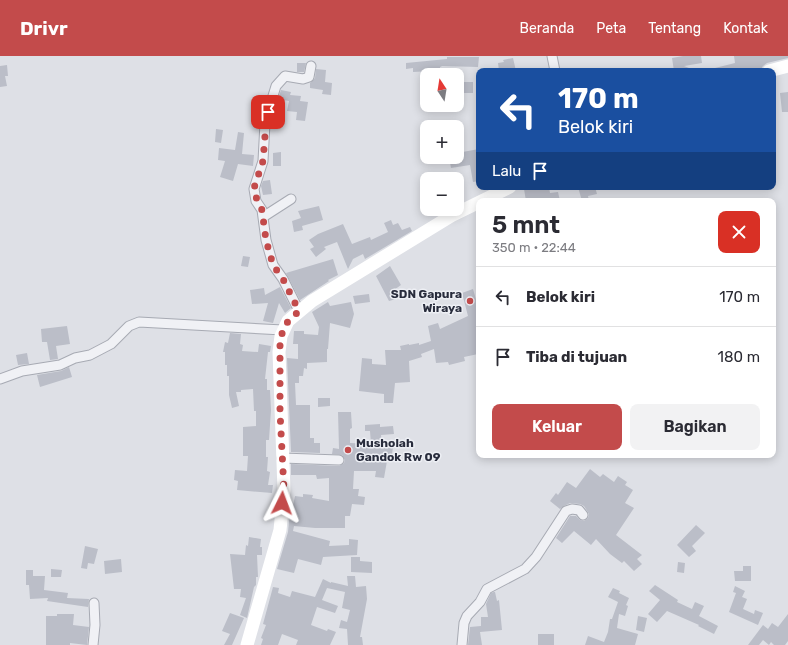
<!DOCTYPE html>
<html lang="id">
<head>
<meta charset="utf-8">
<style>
	body { margin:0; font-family:Rubik,sans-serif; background:#f2f2f3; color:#2b2b33; height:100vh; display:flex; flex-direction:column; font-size:15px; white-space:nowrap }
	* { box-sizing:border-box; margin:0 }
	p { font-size:13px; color:#7c7c81 }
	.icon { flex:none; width:22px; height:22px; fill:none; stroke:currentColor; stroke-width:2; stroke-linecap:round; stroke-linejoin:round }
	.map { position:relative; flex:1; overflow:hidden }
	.panel { position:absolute; left:476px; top:142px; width:300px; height:260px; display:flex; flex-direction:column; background:#fff; border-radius:8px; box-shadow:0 2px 10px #0003 }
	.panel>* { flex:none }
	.hud { position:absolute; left:476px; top:12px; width:300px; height:122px; border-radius:8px; box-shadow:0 2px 10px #0003; background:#1a4fa0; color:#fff; overflow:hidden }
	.needle { width:26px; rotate:348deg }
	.controls { position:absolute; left:420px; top:12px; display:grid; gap:8px }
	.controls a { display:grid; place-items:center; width:44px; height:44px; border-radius:8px; background:#fff; box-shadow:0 2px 10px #0003; font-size:20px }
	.pin { position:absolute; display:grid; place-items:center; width:34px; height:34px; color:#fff; margin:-17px; border-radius:8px; box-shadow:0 2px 6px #0006 }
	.me { position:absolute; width:44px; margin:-22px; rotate:3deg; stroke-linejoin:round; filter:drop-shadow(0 0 3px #0008) }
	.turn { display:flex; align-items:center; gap:14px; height:84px; padding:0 16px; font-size:18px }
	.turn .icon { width:52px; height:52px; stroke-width:2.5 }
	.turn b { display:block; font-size:28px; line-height:34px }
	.then { display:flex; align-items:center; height:38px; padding:0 16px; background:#0003; gap:8px; font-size:15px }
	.round { display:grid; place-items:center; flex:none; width:42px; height:42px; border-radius:8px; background:#f2f2f3 }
	.headline { display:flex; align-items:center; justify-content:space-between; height:68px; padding:0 16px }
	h1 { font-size:24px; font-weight:600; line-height:30px }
	.action { display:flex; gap:8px; margin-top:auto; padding:8px 16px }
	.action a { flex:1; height:46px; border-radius:8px; background:#c34b4b; color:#fff; font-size:16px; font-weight:600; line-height:46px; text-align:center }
	.action a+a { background:#f2f2f3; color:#2b2b33 }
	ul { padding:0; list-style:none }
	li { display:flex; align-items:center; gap:12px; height:60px; padding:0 16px; border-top:1px solid #e1e1e2 }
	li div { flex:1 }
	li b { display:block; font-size:15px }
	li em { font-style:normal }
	header { display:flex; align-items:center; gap:24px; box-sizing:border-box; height:56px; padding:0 20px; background:#c34b4b; color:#fff }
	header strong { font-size:19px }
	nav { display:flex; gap:22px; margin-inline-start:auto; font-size:14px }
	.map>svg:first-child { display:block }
	.building { fill:#bbbec8 }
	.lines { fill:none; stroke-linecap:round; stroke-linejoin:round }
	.street-casing { stroke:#a7aab3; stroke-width:11 }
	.street { stroke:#f0f1f5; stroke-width:9 }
	.secondary { stroke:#fff; stroke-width:13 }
	.route { stroke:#c34b4b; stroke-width:7; stroke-dasharray:0 12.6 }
	.poi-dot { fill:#c34b4b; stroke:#edeff4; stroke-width:1.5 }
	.labels { text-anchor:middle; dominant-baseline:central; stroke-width:3; stroke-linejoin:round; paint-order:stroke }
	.poi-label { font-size:12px; font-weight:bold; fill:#282c3c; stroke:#edeff4; text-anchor:end }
</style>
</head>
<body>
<header>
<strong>Drivr</strong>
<nav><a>Beranda</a><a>Peta</a><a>Tentang</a><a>Kontak</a></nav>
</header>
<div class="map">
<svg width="788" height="589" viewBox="0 0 788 589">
	<rect width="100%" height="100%" fill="#dee0e6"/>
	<path class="building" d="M683,0H701L702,7L684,10L694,14V15H674L672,2Z
		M734,0H788V2L767,7L763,10L761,13L754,15H711V13L735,7Z
		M447,1H479L478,11L442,10L440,11V19H430V15L413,16V12L406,13V7L447,3Z
		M513,2L516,15H499L498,7L504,6L503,4Z
		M297,7H306L304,16H297Z
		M7,9L8,20H5L7,30L0,31V10Z
		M316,13L326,14L325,26L332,27L331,39L322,38L323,34L310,32V27L315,22Z
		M463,26H473V37H463Z
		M281,34L291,36L290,39L301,40L300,45L308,46L305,65L296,64L297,56L287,55L289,45L278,43Z
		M788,36V56H782L780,37Z
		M216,73L223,74L221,87L215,86Z
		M238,76L244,77L242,98L254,99L253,110L238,108L233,125L220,121L225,105L218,104L219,92L235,94Z
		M479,93V125L473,126L470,109L451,112L449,101H457V97Z
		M281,96V110H273V97Z
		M270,124L272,138L263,139L261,130L263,125Z
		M535,131H549L550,137L558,136L560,145H526L524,133Z
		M578,131H595L597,138L588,140L589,145H582Z
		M319,150L323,164L302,170L303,174L294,176L292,165L301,162L298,155Z
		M391,164L393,169L398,167L402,174L410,171L412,175L365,203L363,198L353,203L348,213L337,186L324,191L326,193L316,201L310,193L314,191L309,184L318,178L343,168L352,188L370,181L371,184L388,176L384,167Z
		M243,200L250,201L248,211L241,210Z
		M333,203L338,219L328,224L329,225L300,244L286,217Z
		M390,210L401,229L394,234L396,243L389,245L376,220Z
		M280,231L291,252L285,257L279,247L273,267L263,265L268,247L252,248L250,234L264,232L265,239Z
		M473,233L479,254V282H477L479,289L476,290L478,298L464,301L465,305L449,309L448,306L436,307L434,293L421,298L422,301L409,305L410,326L395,327L393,347H384V338L359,335L362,302L372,303V308L386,309L385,294H401L400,290L409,288V289L419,287V289L431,285L428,270L438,267L440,273L468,260L462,237Z
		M369,238L370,246L355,248L353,240Z
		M328,246L330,250L351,246L354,258L350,272L330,267L328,293H327V306L307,307V313L304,312L303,320H299V327H295L296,349H310V382H314V387H320V397L291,396L287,302L298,303V288H293L294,275H304V278L318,279L319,271L312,256Z
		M67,270L70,288L56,290L58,303L50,304L47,286H42L41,273Z
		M230,277L241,278L240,288L243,289L242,295L258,296L259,288L271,290L270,296H268L265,323H267V334H270L271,354L269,384H266V401H268L267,415L270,416L268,429H273L272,437L237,434L238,425L234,424L235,414L247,415L248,400H243V371L256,370V355H254L253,333L241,334V336H236L239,350L232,352L229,339V320H227V309H225V296H223L225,286L228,287Z
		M27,297L29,308L18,309L16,299Z
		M69,311L72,321L40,331L37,319L61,315Z
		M318,342H330V350L318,351Z
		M338,356H351L352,372L350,373V387L371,388L370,375H365V369L380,368V371L393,370L394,378L381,379L382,390L393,391L391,405H387L384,422L375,421L376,415H354L353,433H359L358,440L365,441L364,449L352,448L350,460H345V472H315L294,470L293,475L330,485L329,490L349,489V483L358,484L357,499L323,501L321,509L298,503L294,517L277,513L288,476L290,455H292L295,440L303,441V438L313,439L312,442L329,445V422L317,423L316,419H291V408L339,410L344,407L345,404L342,399L332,398L333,392L339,393Z
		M590,413L600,421L603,418L614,426L618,420L627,426L625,429L633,434L625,447L634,452L616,479L642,499L637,503L642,508L634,515L624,505L622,507L610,498L596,483L591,489L574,475L562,487L556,482L570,460H576L580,464L584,465L588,462L589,458L584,450L580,448L570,447L564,450L560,453L550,445L556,437L558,439L567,426L576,432Z
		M696,469L705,477L692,490L696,495L689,501L677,489Z
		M249,481L261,483L260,491H262V499H257L258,521H256V529L254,531L247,562L240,559L246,542L240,541L241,533H234L230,498L245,499L246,489L248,490Z
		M85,490L98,493L94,508L88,507L87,513L81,512Z
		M351,501H360V505L372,506V517L351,516Z
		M121,503L122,516L105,518L104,505Z
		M678,506L685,507L684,517L677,516Z
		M743,510H751V525H735L734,515H743Z
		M51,513L62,514L61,521H51Z
		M26,514H33V520H45L44,534L68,537L67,542L89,543L88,551L47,545L48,542L30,543L29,529H26Z
		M347,520H355L356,531L366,530L367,543L360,581H362L363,589H348L347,573L339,572L341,564L347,566L350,554L342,552L345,536L327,532L322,544L338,550L335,557L317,551L311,569L327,575L328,573L336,576L330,589H296L298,584L282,578L278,589H261L263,583L261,582L266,569L263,568L273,531L279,532L278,537L290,541L292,535L315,541L323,523L331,527V526L348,530Z
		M655,529L678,544L677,546L692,553L695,546L704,550L699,560L718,570L714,578L698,570L699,569L667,555L657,566L648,558L660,544L649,535Z
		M735,530L745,535L742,541L747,543L743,553L754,558L755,554L763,557L758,569L729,556L736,537L733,536Z
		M613,532L620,535L619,537L629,542L626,549L628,550L625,560L619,558L617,572L638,578L635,589H585L588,580L604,586L608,576L610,563H612L618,546L608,541Z
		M494,536H495L497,545L499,544L502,574L480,576L482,589H468L470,571L481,570V561H488L486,548L491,537Z
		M230,557L244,562L232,589H224L230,578L222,575Z
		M57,558H74L73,569L89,571L87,589L70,587V589H46V560H57Z
		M788,558V585L785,589H774L771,586L769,589L763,584L759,589H748L763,569L768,573L772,567L778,571Z
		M638,560L647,562L644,576L636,574Z
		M538,578H554V589H538Z"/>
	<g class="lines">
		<g class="street-casing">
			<path id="street" d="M552,0L555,15
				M263,161L291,143
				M299,255L283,223L273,209L266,184L262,154L256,145L254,133L263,105L265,67L268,56L276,30L285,20L303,23L309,21L311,10
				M0,323L22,315L60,309L75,302L90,299L111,288L129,270L139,266L283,274
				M282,402L339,404
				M93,589L95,569L94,547
				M462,589L464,567L467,560L480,546L487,533L525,513L536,501L566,455L572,453L579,454L583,459"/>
		</g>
		<use href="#street" class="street"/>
		<path class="secondary" d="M769,15L788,10
			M247,589L280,474L284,434L279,296L281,280L288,265L312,245L451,160L510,131"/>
	</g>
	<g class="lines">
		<path class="route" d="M268,56L266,67L263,105L254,132L255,139L262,154L266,184L273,209L283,223L299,255L288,265L280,282V356L284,434L282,447"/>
	</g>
	<g class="poi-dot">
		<circle cx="470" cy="245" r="4"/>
		<circle cx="348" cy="394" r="4"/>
	</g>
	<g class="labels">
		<g class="poi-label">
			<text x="462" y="238">SDN Gapura<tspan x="462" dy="14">Wiraya</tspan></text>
			<text x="356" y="387" text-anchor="start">Musholah<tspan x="356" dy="14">Gandok Rw 09</tspan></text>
		</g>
	</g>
</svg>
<div class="controls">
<a><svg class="needle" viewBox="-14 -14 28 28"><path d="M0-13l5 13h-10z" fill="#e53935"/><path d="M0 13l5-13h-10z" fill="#7c7c81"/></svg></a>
<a>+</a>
<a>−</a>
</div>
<div class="pin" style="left:268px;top:56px;background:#d93025"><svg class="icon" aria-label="arrive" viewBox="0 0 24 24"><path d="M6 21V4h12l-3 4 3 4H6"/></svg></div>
<svg class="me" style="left:282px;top:447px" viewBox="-20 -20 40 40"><path d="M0-17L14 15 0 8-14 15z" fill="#c34b4b" stroke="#fff" stroke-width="4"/></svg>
<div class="hud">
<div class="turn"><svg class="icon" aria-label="left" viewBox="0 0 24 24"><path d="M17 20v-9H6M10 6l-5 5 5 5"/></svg><div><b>170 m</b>Belok kiri</div></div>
<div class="then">Lalu<svg class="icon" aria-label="arrive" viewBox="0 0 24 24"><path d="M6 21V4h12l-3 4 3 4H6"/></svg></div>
</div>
<section class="panel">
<div class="headline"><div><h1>5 mnt</h1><p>350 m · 22:44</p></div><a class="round" style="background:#d93025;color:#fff"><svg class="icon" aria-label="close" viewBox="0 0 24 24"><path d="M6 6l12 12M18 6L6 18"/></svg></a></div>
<ul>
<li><svg class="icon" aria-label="left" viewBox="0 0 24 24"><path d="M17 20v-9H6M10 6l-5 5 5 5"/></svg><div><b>Belok kiri</b></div><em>170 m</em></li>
<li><svg class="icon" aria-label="arrive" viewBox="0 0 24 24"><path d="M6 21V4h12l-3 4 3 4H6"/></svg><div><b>Tiba di tujuan</b></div><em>180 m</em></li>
</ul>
<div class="action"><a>Keluar</a><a>Bagikan</a></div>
</section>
</div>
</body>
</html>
